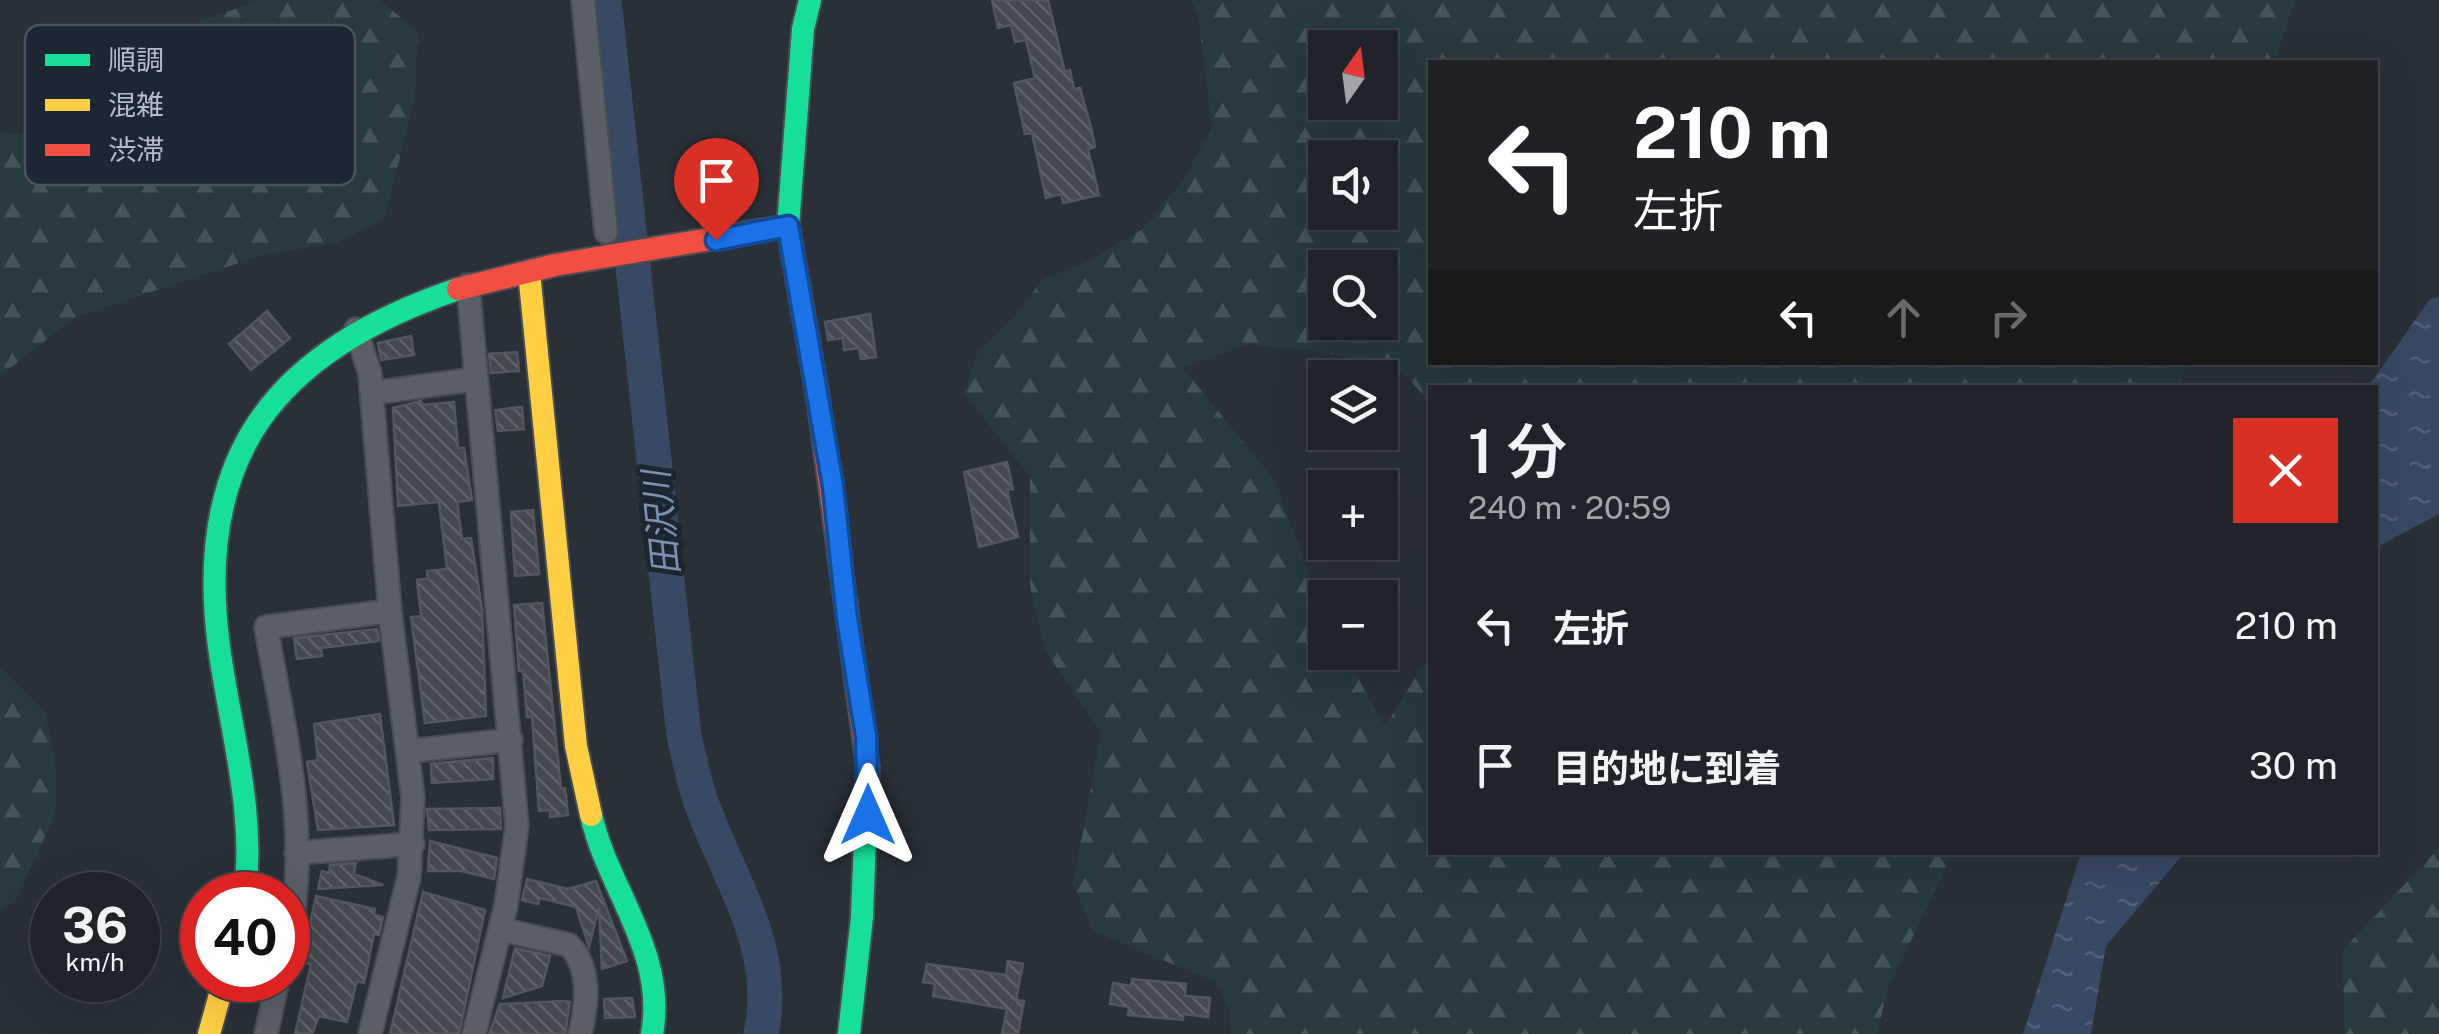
<!DOCTYPE html>
<html lang="ja">
<head>
<meta charset="utf-8">
<style>
	body { margin:0; font-family:"Public Sans","Noto Sans JP",sans-serif; background:#282c32; color:#f1f3f6; height:100vh; display:flex; flex-direction:column; font-size:38px; white-space:nowrap }
	* { box-sizing:border-box; margin:0 }
	p { font-size:32px; color:#a2a4a8 }
	.icon { flex:none; width:55px; height:55px; fill:none; stroke:currentColor; stroke-width:2; stroke-linecap:round; stroke-linejoin:round }
	.map { position:relative; flex:1; overflow:hidden }
	.drawer { position:absolute; left:1428px; top:385px; width:950px; height:470px; display:flex; flex-direction:column; background:#20242a; border-radius:0px; box-shadow:0 10px 40px #0002,0 0 0 2px #3d4147 }
	.drawer>* { flex:none }
	.guide { position:absolute; left:1428px; top:60px; width:950px; height:305px; border-radius:0px; box-shadow:0 10px 40px #0002,0 0 0 2px #3d4147; background:#202124; color:#fff; overflow:hidden }
	.needle { width:65px; rotate:14deg }
	.fabs { position:absolute; left:1308px; top:30px; display:grid; gap:20px }
	.fabs a { display:grid; place-items:center; width:90px; height:90px; border-radius:0px; background:#20242a; box-shadow:0 10px 40px #0002,0 0 0 2px #3d4147; font-size:50px }
	.speed { position:absolute; left:30px; top:872px; display:flex; gap:20px; font-size:50px; font-weight:700; text-align:center }
	.speed>* { display:grid; place-content:center; width:130px; height:130px; border-radius:50%; background:#20242a; box-shadow:0 10px 40px #0002,0 0 0 2px #3d4147; line-height:1 }
	.speed small { font-size:25px; font-weight:400 }
	.speed .limit { border:15px solid #d22; background:#fff; color:#111 }
	.pin { position:absolute; display:grid; place-items:center; width:85px; height:85px; color:#fff; margin:-102px -42px; border-radius:50% 50% 50% 0; rotate:-45deg; box-shadow:0 0 10px #0007 }
	.pin .icon { rotate:45deg }
	.me { position:absolute; width:110px; margin:-55px; rotate:0deg; stroke-linejoin:round; filter:drop-shadow(0 0 8px #0008) }
	.turn { display:flex; align-items:center; gap:35px; height:210px; padding:0 40px; font-size:45px }
	.turn .icon { width:130px; height:130px; stroke-width:2.5 }
	.turn b { display:block; font-size:70px; line-height:85px }
	.lanes { display:flex; align-items:center; height:95px; padding:0 40px; background:#0003; justify-content:center; gap:50px; direction:ltr }
	.lanes .off { opacity:.35 }
	.round { display:grid; place-items:center; flex:none; width:105px; height:105px; border-radius:0px; background:#282c32 }
	.head { display:flex; align-items:center; justify-content:space-between; height:170px; padding:0 40px }
	h1 { font-size:60px; font-weight:600; line-height:75px }
	ul { padding:0; list-style:none }
	li { display:flex; align-items:center; gap:30px; height:140px; padding:0 40px }
	li div { flex:1 }
	li b { display:block; font-size:38px }
	li em { font-style:normal }
	.map>svg:first-child { display:block }
	.forest { fill:url(#forest-firs); fill-rule:evenodd }
	.water { fill:url(#water-ripples) }
	.lines { fill:none; stroke-linecap:round; stroke-linejoin:round }
	.river { stroke:#384963; stroke-width:35 }
	.building { fill:url(#building-back-hatch); stroke:#52575f; stroke-width:2.5 }
	.street-casing { stroke:#484c53; stroke-width:26 }
	.fast-casing { stroke:#484c53; stroke-width:26 }
	.slow-casing { stroke:#484c53; stroke-width:26 }
	.jam-casing { stroke:#484c53; stroke-width:26 }
	.street { stroke:#5a5e66; stroke-width:22 }
	.fast { stroke:#16e098; stroke-width:22 }
	.slow { stroke:#ffcf43; stroke-width:22 }
	.jam { stroke:#f24e42; stroke-width:22 }
	.route-casing { stroke:#114b97; stroke-width:25 }
	.route { stroke:#1a73e8; stroke-width:18 }
	.labels { text-anchor:middle; dominant-baseline:central; stroke-width:10; stroke-linejoin:round; paint-order:stroke }
	.water-label { font-size:35px; font-style:italic; fill:#7c92b1; stroke:#1d2633 }
	.key { fill:#1d2633; stroke:#4a5360; stroke-width:2.5 }
	.key-label { font-size:28px; fill:#b4bcc9 }
</style>
</head>
<body>
<div class="map">
<svg width="2439" height="1034" viewBox="0 0 2439 1034">
	<defs>
		<pattern id="forest-firs" width="22" height="20" patternUnits="userSpaceOnUse" patternTransform="scale(2.5)"><rect width="22" height="20" fill="#273a3e"/><path d="M5 1l3.5 6h-7zM16 11l3.5 6h-7z" fill="#445559"/></pattern>
		<pattern id="water-ripples" width="26" height="14" patternUnits="userSpaceOnUse" patternTransform="scale(2.5)"><rect width="26" height="14" fill="#384963"/><path d="M2 4q2-2 4 0t4 0M15 11q2-2 4 0t4 0" fill="none" stroke="#526178"/></pattern>
		<pattern id="building-back-hatch" width="6" height="6" patternUnits="userSpaceOnUse" patternTransform="scale(2.5)"><rect width="6" height="6" fill="#444950"/><path d="M-1 5l2 2M0 0l6 6M5-1l2 2" fill="none" stroke="#5d6168"/></pattern>
	</defs>
	<rect width="100%" height="100%" fill="#2a3038"/>
	<path class="forest" d="M261,0H380L418,32L415,96L385,218L338,243L263,255L76,317L0,376V131L62,142L107,121L147,69L199,21Z
		M1191,0H2295L2274,62H1430V362L2186,363L2180,387L1430,388V403L1402,371L1326,353L1248,344L1183,368L1275,481L1325,618V652L1344,653L1385,727L1430,653V852L1953,853L1888,988L1877,1034H1231L1230,1011L1216,982L1093,931L1073,885L1101,733L1045,650L1030,586V476L964,393L978,351L1015,316L1043,279L1086,262L1141,230L1183,180L1212,127L1198,15ZM1325,48H1380V102H1325ZM1325,158H1380V212H1325ZM1325,268H1380V322H1325Z
		M0,667L45,712L57,774L55,815L15,902L0,909Z
		M2439,848V1034H2345L2342,951Z"/>
	<path class="water" d="M2439,297V514L2375,548V388L2368,387L2430,299Z
		M2081,853H2184L2106,946L2091,1034H2023Z"/>
	<g class="lines">
		<path class="river" d="M604,0L684,736C689,756 693,777 699,796C726,877 780,945 761,1034"/>
	</g>
	<path class="building" d="M992,0H1048L1065,72L1070,70L1074,89L1080,88L1091,127L1095,147L1088,149L1099,195L1063,203L1061,194L1046,198L1032,133L1025,134L1014,83L1035,78L1026,40L1015,42L1011,25L998,28Z
		M267,311L290,338L251,370L229,344Z
		M870,314L876,357L861,359L859,348L844,350L843,338L828,340L825,322Z
		M411,336L414,355L381,360L378,343Z
		M517,352L519,371L491,373L489,354Z
		M421,401L422,405L454,402L458,448H464L472,500L457,502L462,539L471,538L482,609L486,716L425,723L411,617L421,616L417,580L428,579L427,571L447,569L439,502L398,506L393,408Z
		M522,407L524,429L498,431L495,410Z
		M1007,462L1013,489L1007,490L1018,537L979,547L964,472Z
		M533,510L539,574L515,576L511,512Z
		M542,603L561,789L565,788L568,815L550,817V810L539,811L532,717H527L523,671H519L514,605Z
		M377,629L379,641L321,648L322,656L297,659L294,638Z
		M380,714L394,825L318,830L307,762L318,760L314,724Z
		M493,758V779L432,783L431,764Z
		M500,808L501,829L429,830L427,809Z
		M430,841L497,858L494,879L461,871H428Z
		M356,863L354,874L383,885L318,889L322,871L329,873L330,865Z
		M527,879L568,889L596,881L627,961L602,969L599,907L589,947L576,907L540,898L538,904L522,900Z
		M423,892L485,910L459,1034H390Z
		M316,896L375,909L374,914L383,917L379,935L374,934L364,983L357,981L347,1022L319,1016L312,1034H295L311,964L302,962Z
		M515,948L550,956L542,986L503,998Z
		M1008,961L1023,964L1016,1000L1024,1001L1018,1034H1002L1007,1009L933,996L935,984L923,982L927,964L1006,975Z
		M1132,979L1186,984L1185,996L1210,998L1208,1017L1183,1014V1020L1128,1015L1129,1007L1110,1004L1113,983L1131,986Z
		M632,998L635,1017L605,1018L604,999Z
		M565,1001L570,1002L565,1034H489L500,1004Z"/>
	<g class="lines">
		<g class="street-casing">
			<path id="street" d="M583,0L606,232
				M468,285L517,826L506,905L474,1034
				M356,329L370,374L390,611L413,798L409,877L370,1034
				M372,393L476,379
				M410,751L511,740
				M296,853L413,844
				M500,929L569,945C592,969 587,1006 580,1034
				M288,941C312,837 284,730 266,627L390,611
				M266,1034L278,980"/>
		</g>
		<g class="fast-casing">
			<path id="fast" d="M810,0L803,29L788,226L818,398
				M591,815C608,890 667,952 652,1034
				M245,895C255,812 232,736 220,654C191,456 275,351 458,289
				M849,1034L862,917L866,812"/>
		</g>
		<g class="slow-casing">
			<path id="slow" d="M529,272L576,746L591,815
				M209,1034L224,980"/>
		</g>
		<g class="jam-casing">
			<path id="jam" d="M458,289L555,265L788,226
				M818,398L868,768L866,812"/>
		</g>
		<use href="#street" class="street"/>
		<use href="#fast" class="fast"/>
		<use href="#slow" class="slow"/>
		<use href="#jam" class="jam"/>
	</g>
	<g class="lines">
		<g class="route-casing">
			<path id="route" d="M716,240L788,226L833,486L847,618L866,736L868,815"/>
		</g>
		<use href="#route" class="route"/>
	</g>
	<g class="labels">
		<g class="water-label">
			<text transform="translate(661 523) rotate(-96)">田沢川</text>
		</g>
	</g>
	<rect x="25" y="25" width="330" height="160" rx="15" class="key"/>
	<rect x="45" y="54" width="45" height="12" fill="#16e098"/>
	<rect x="45" y="99" width="45" height="12" fill="#ffcf43"/>
	<rect x="45" y="144" width="45" height="12" fill="#f24e42"/>
	<g class="key-label">
		<text x="108" y="70">順調</text>
		<text x="108" y="115">混雑</text>
		<text x="108" y="160">渋滞</text>
	</g>
</svg>
<div class="fabs">
<a><svg class="needle" viewBox="-14 -14 28 28"><path d="M0-13l5 13h-10z" fill="#e53935"/><path d="M0 13l5-13h-10z" fill="#a2a4a8"/></svg></a>
<a><svg class="icon" aria-label="sound" viewBox="0 0 24 24"><path d="M4 9h4l5-4v14l-5-4H4zM17 9q2 3 0 6"/></svg></a>
<a><svg class="icon" aria-label="search" viewBox="0 0 24 24"><circle cx="10" cy="10" r="6"/><path d="M15 15l6 6"/></svg></a>
<a><svg class="icon" aria-label="layers" viewBox="0 0 24 24"><path d="M12 4l9 5-9 5-9-5zM3 14l9 5 9-5"/></svg></a>
<a>+</a>
<a>−</a>
</div>
<div class="speed"><div>36<small>km/h</small></div><div class="limit">40</div></div>
<div class="pin" style="left:716px;top:240px;background:#d93025"><svg class="icon" aria-label="arrive" viewBox="0 0 24 24"><path d="M6 21V4h12l-3 4 3 4H6"/></svg></div>
<svg class="me" style="left:868px;top:815px" viewBox="-20 -20 40 40"><path d="M0-17L14 15 0 8-14 15z" fill="#1a73e8" stroke="#fff" stroke-width="4"/></svg>
<div class="guide">
<div class="turn"><svg class="icon" aria-label="left" viewBox="0 0 24 24"><path d="M17 20v-9H6M10 6l-5 5 5 5"/></svg><div><b>210 m</b>左折</div></div>
<div class="lanes"><svg class="icon" aria-label="left" viewBox="0 0 24 24"><path d="M17 20v-9H6M10 6l-5 5 5 5"/></svg><svg class="icon off" aria-label="ahead" viewBox="0 0 24 24"><path d="M12 20V5M6 11l6-6 6 6"/></svg><svg class="icon off" aria-label="right" viewBox="0 0 24 24"><path d="M7 20v-9h11M14 6l5 5-5 5"/></svg></div>
</div>
<section class="drawer">
<div class="head"><div><h1>1 分</h1><p>240 m · 20:59</p></div><a class="round" style="background:#d93025;color:#fff"><svg class="icon" aria-label="close" viewBox="0 0 24 24"><path d="M6 6l12 12M18 6L6 18"/></svg></a></div>
<ul>
<li><svg class="icon" aria-label="left" viewBox="0 0 24 24"><path d="M17 20v-9H6M10 6l-5 5 5 5"/></svg><div><b>左折</b></div><em>210 m</em></li>
<li><svg class="icon" aria-label="arrive" viewBox="0 0 24 24"><path d="M6 21V4h12l-3 4 3 4H6"/></svg><div><b>目的地に到着</b></div><em>30 m</em></li>
</ul>
</section>
</div>
</body>
</html>
